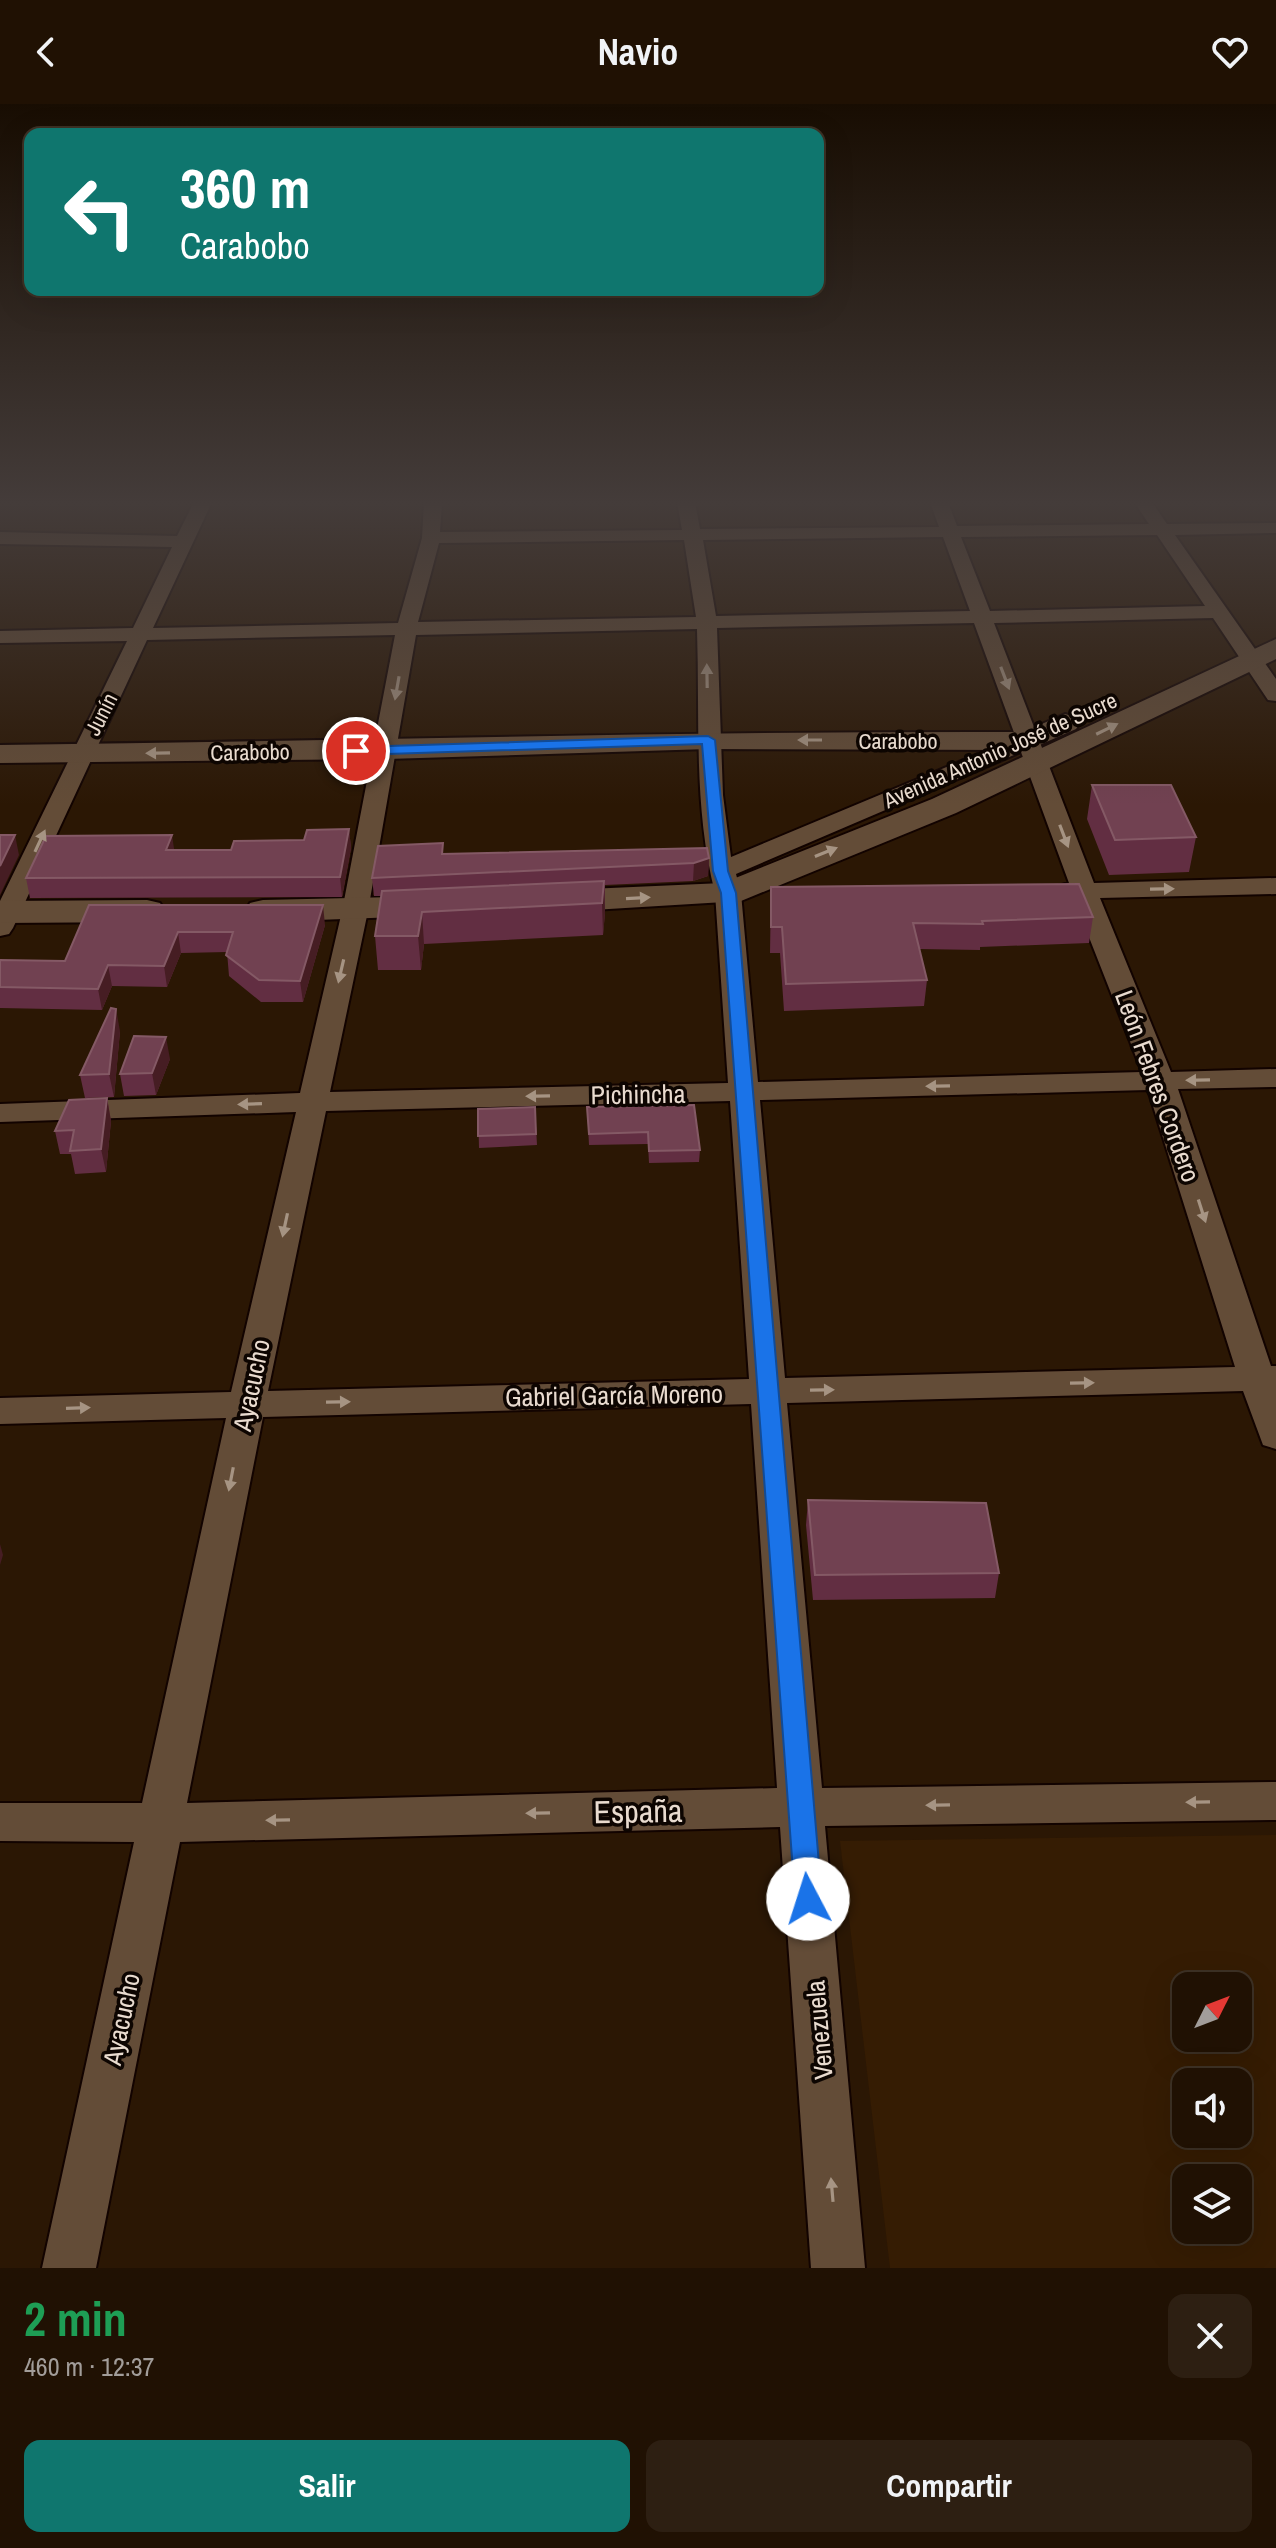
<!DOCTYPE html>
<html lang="es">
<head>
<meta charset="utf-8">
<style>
	body { margin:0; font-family:"Archivo Narrow",sans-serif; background:#2d1f12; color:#f1f3f6; height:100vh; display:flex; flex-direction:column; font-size:30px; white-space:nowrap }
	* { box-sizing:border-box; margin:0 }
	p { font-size:26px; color:#a29d9a }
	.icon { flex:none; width:44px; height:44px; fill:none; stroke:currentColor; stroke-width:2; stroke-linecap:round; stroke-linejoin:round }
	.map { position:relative; height:2164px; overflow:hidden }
	.sheet { display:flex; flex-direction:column; background:#201103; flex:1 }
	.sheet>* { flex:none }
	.guide { position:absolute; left:24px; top:24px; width:800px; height:168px; border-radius:16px; box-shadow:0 8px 32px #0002,0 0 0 2px #3d3125; background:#0f766e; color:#fff; overflow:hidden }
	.needle { width:52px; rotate:48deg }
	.fabs { position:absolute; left:1172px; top:1868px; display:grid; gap:16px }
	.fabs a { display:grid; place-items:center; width:80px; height:80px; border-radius:16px; background:#201103; box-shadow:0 8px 32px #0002,0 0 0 2px #3d3125; font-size:40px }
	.pin { position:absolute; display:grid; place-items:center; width:68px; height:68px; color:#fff; margin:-34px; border:4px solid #fff; border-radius:50%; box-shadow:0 2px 8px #0007 }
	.me { position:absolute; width:88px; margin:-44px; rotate:355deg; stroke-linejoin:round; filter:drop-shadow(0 0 6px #0008) }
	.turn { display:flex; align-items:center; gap:28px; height:168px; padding:0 24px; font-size:36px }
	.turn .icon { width:104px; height:104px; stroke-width:2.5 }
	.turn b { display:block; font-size:56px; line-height:68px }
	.round { display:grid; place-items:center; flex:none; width:84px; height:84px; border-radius:16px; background:#2d1f12 }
	.headline { display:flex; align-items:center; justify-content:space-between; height:136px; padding:0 24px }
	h1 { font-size:48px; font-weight:700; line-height:60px; color:#1e9e55 }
	.action { display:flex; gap:16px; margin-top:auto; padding:16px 24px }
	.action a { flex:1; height:92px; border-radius:16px; background:#0f766e; color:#fff; font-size:32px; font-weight:700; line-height:92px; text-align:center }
	.action a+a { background:#2d1f12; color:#f1f3f6 }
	header { display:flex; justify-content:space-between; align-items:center; height:104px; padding:0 24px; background:#201103; font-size:36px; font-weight:700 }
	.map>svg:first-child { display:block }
	.built { fill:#351c03; fill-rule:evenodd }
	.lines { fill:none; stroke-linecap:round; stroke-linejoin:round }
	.minor-casing { stroke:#120300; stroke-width:4 }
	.secondary-casing { stroke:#120300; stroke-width:4 }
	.minor { fill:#634c37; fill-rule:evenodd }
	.secondary { fill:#634c37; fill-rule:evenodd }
	.wall { fill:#622e42 }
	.shaded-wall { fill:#461d23 }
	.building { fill:#714151; stroke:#845965; stroke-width:2 }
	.oneway { fill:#a69483 }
	.route { fill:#1a73e8; stroke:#114b97; stroke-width:2 }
	.labels { text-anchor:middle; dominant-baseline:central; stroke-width:7; stroke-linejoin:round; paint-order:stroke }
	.far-street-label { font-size:22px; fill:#e9dbcf; stroke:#0d0501 }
	.street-label { font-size:26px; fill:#e9dbcf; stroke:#0d0501 }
	.near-street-label { font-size:32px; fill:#e9dbcf; stroke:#0d0501 }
</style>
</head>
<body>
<header><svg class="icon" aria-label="back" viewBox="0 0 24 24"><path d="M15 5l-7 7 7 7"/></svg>Navio<svg class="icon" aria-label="heart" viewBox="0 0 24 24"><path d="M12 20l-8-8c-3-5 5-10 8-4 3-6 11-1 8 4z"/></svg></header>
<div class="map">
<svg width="1276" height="2164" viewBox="0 0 1276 2164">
	<rect width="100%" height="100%" fill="#2b1704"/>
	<path class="built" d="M1276,1731V2164H890L840,1737ZM1186,1882H1238V1934H1186ZM1186,1978H1238V2030H1186ZM1186,2074H1238V2126H1186Z"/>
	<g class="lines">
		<g class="minor-casing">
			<path id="minor" d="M194,398H212L153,524L398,519L422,434L424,398H442L440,428L682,426L677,398H695L700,425L939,423L930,398H948L957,422L1149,420L1134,398H1152L1167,420L1276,419V429L1175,431L1276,575V597L1268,596L1213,514L994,519L1094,779L1276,774V790L1100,794L1171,968L1276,965V983L1178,985L1271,1262H1276V1345L1263,1341L1243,1287L787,1299L822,1684L1276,1678V1716L825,1722L865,2164H811L780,1723L180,1738L96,2164H42L134,1738L0,1737V1699H142L226,1314L0,1320V1294L231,1288L296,1008L0,1018V1000L300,989L342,807L395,531L147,536L13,824L9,830L0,832V797L127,537L0,539V527L133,524L172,443L0,440V428L177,432ZM1157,431L1205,502L990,507L961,433ZM943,433L970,507L716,512L703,436ZM684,436L696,513L418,518L439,439ZM974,519L1016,634L731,753L723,691L717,524ZM697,525C700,614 693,703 715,789L728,979L330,988L368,807L416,531ZM1021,648L1069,779L1058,782L1054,787L1058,792L1074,795L1142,968L758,978L741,789L736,770ZM1148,986L1235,1263L785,1274L760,996ZM730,997L749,1275L268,1287L326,1007ZM751,1300L777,1684L187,1699L263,1313Z"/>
		</g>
		<g class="secondary-casing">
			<path id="secondary" d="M1276,535V555L956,709L741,797L543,809L530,806L525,798L530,790L543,787L723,779L932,695Z
				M1065,610L1076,613L1080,619L1076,625L1028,646L708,645L387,655L0,659V641C341,637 682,627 1023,628Z
				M438,792L451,795L456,803L451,811L263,818L250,815L245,807L250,799L263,796Z
				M147,796L160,799L165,807L160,815L147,818L0,819V797Z"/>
		</g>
		<use href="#minor" class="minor"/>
		<use href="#secondary" class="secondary"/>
	</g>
	<path class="wall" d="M1092,681L1196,733L1189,768L1109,771L1087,715Z
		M349,725L351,744L342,793L30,794L26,774L174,746H231L304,736Z
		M444,750L709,754L708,772L693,777L605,781V809L603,831L424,840L421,866H378L375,832L381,792H374L372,774Z
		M771,783L1093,813L1089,839L980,843V846L919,845L927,876L924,902L784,907L780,849H770Z
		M89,801L325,821L303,898H261L229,872L227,848L181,849L167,883L112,882L102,906L0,904V856L65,857Z
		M120,927L114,993L85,994L80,971Z
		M170,955L156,991L124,992L120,970Z
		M107,994L111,1017L106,1068L75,1070L71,1050H60L55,1027Z
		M535,1003L537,1041L479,1044L478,1005Z
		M587,1003L700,1046L699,1058L649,1059L648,1040L589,1041Z
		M808,1396L999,1469L995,1494L813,1496L806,1421Z"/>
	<path class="shaded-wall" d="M349,725L351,744L342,793L340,773Z
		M15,731L19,751L0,791V762Z
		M172,731L175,751L166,746Z
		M709,754L708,772L693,777L694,759Z
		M604,777L605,809L603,831L602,799Z
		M323,801L325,821L303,898L300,877Z
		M422,808L424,840L421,866L418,832Z
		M178,828L181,849L167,883L164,862Z
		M108,861L112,882L102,906L98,885Z
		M116,905L120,927L114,993L109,970Z
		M166,933L170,955L156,991L152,969Z
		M107,994L111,1017L106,1068L101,1045Z
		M0,1440L3,1451L0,1461Z"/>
	<path class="building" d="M1092,681H1171L1196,733L1115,736Z
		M349,725L340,773L26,774L46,732L172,731L166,746H231L234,737L304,736L307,726Z
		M0,731H15L0,762Z
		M443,739L442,750L707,744L709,754L694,759L372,774L378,742Z
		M604,777L602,799L422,808L418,832H375L382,787Z
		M1079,780L1093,813L982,817L983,820L913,819L927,876L786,880L782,823H771V783Z
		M89,801H323L300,877L259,876L226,851L233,828H178L164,862L108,861L98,885L0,883V856L65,857Z
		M111,904L116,905L109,970L80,971Z
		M134,932L166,933L152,969L120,970Z
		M107,994L101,1045L70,1047L74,1026L55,1027L69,996Z
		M694,1001L700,1046L649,1047L648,1028L589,1030L587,1003Z
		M535,1003L536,1030L478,1032V1005Z
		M808,1396L986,1399L999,1469L815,1471Z"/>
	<defs><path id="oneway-solid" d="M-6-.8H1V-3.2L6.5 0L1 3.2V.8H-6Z" transform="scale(2)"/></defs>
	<g class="oneway">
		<use href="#oneway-solid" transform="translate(707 572) rotate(-91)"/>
		<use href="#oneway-solid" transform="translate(1005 574) rotate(69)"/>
		<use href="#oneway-solid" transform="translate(397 584) rotate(100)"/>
		<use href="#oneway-solid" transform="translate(1107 625) rotate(-26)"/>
		<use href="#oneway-solid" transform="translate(810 636) rotate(-180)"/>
		<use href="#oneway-solid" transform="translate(158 649) rotate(179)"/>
		<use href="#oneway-solid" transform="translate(1064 732) rotate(69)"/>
		<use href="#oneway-solid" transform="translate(40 737) rotate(-65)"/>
		<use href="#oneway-solid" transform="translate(826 748) rotate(-22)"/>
		<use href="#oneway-solid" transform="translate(1162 785) rotate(-1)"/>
		<use href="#oneway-solid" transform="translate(638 794) rotate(-3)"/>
		<use href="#oneway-solid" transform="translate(341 867) rotate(103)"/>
		<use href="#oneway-solid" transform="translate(1198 976) rotate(179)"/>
		<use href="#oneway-solid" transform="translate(938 982) rotate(179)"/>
		<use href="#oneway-solid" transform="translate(538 992) rotate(179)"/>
		<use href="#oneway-solid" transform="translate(250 1000) rotate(178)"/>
		<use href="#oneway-solid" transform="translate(1202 1107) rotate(72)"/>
		<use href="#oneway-solid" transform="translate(285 1121) rotate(102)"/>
		<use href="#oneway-solid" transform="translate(1082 1279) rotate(-1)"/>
		<use href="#oneway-solid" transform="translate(822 1286) rotate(-1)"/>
		<use href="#oneway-solid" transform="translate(338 1298) rotate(-1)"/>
		<use href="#oneway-solid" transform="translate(78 1304) rotate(-2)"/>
		<use href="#oneway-solid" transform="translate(231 1375) rotate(101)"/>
		<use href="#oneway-solid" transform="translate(1198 1698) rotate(179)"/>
		<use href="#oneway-solid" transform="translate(938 1701) rotate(179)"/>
		<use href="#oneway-solid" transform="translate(538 1709) rotate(179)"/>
		<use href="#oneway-solid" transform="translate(278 1716) rotate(179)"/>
		<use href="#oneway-solid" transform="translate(832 2086) rotate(-95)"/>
	</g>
	<linearGradient id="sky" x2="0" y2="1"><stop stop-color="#180d02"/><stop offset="0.57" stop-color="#443c3a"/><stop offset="1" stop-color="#443c3a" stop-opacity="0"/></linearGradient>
	<rect width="1276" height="701" fill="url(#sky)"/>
	<path class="route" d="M708,632L715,636L728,767L736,789L822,1795L818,1803L808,1807L799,1803L795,1795L721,789L713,767L702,640L356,651L350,647L356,643Z"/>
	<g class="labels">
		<g class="far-street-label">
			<text transform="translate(101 610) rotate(-63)">Junín</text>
			<text x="898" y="637">Carabobo</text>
			<text transform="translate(1000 646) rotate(-24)">Avenida Antonio José de Sucre</text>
			<text transform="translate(250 648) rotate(-1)">Carabobo</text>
		</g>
		<g class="street-label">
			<text transform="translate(1158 982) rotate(70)">León Febres Cordero</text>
			<text transform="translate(638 990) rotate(-1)">Pichincha</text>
			<text transform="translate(251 1281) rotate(-78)">Ayacucho</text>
			<text transform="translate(614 1291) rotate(-1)">Gabriel García Moreno</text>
			<text transform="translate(121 1915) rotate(-78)">Ayacucho</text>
			<text transform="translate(819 1926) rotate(-95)">Venezuela</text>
		</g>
		<g class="near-street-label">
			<text transform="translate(638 1707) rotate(-1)">España</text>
		</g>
	</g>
</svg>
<div class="fabs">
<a><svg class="needle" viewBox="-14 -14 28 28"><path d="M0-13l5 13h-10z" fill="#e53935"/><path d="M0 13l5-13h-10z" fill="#a29d9a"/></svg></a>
<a><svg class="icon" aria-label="sound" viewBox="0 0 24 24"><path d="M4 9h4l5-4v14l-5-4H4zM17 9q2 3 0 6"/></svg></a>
<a><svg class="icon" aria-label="layers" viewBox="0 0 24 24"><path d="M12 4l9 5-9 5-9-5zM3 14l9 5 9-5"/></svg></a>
</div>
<div class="pin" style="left:356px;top:647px;background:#d93025"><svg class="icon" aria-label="arrive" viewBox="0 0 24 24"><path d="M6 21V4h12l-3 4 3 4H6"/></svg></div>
<svg class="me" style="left:808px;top:1795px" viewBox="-20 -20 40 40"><circle r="19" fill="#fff"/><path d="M0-13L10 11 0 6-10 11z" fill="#1a73e8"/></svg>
<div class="guide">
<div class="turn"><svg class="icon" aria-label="left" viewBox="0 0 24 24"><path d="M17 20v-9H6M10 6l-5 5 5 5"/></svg><div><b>360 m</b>Carabobo</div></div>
</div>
</div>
<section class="sheet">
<div class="headline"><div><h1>2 min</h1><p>460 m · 12:37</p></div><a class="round"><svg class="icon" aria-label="close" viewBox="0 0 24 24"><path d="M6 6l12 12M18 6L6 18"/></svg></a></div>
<div class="action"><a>Salir</a><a>Compartir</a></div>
</section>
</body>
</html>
